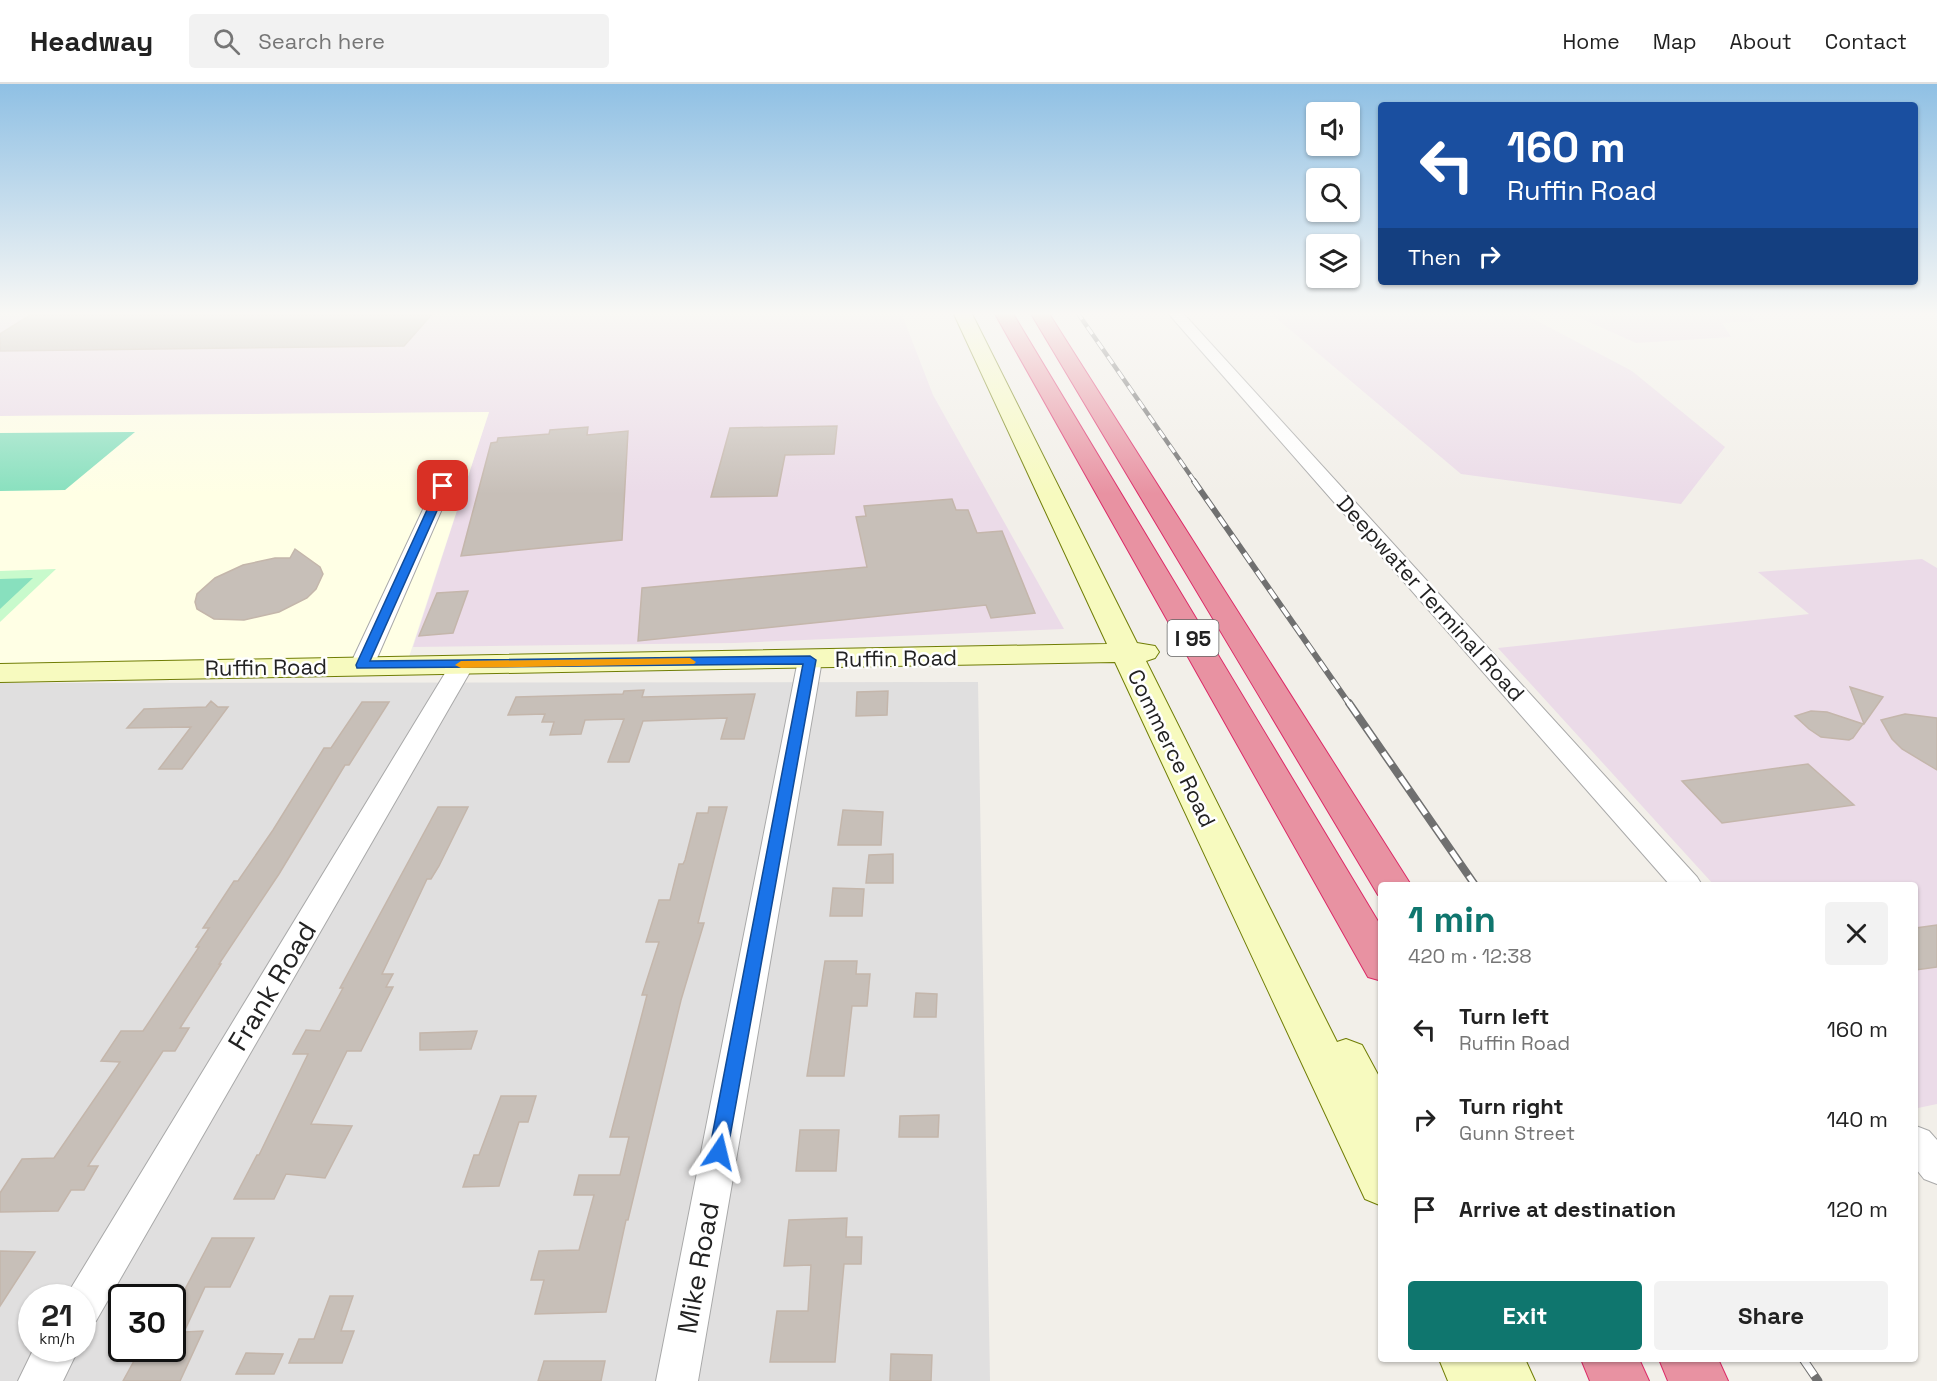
<!DOCTYPE html>
<html lang="en">
<head>
<meta charset="utf-8">
<style>
	body { margin:0; font-family:"Space Grotesk",sans-serif; background:#f2f2f2; color:#222; height:100vh; display:flex; flex-direction:column; font-size:22px; white-space:nowrap }
	* { box-sizing:border-box; margin:0 }
	p { font-size:20px; color:#767676 }
	.icon { flex:none; width:33px; height:33px; fill:none; stroke:currentColor; stroke-width:2; stroke-linecap:round; stroke-linejoin:round }
	.map { position:relative; flex:1; overflow:hidden }
	.sheet { position:absolute; left:1378px; top:798px; width:540px; height:480px; display:flex; flex-direction:column; background:#fff; border-radius:6px; box-shadow:0 2px 4px #0004 }
	.sheet>* { flex:none }
	.guide { position:absolute; left:1378px; top:18px; width:540px; height:183px; border-radius:6px; box-shadow:0 2px 4px #0004; background:#1a4fa0; color:#fff; overflow:hidden }
	.controls { position:absolute; left:1306px; top:18px; display:grid; gap:12px }
	.controls a { display:grid; place-items:center; width:54px; height:54px; border-radius:6px; background:#fff; box-shadow:0 2px 4px #0004; font-size:30px }
	.speed { position:absolute; left:18px; top:1200px; display:flex; gap:12px; font-size:30px; font-weight:700; text-align:center }
	.speed>* { display:grid; place-content:center; width:78px; height:78px; border-radius:50%; background:#fff; box-shadow:0 2px 4px #0004; line-height:1 }
	.speed small { font-size:15px; font-weight:400 }
	.speed .limit { border:3px solid #111; border-radius:9px; background:#fff; color:#111 }
	.pin { position:absolute; display:grid; place-items:center; width:51px; height:51px; color:#fff; margin:-26px; border-radius:12px; box-shadow:0 3px 9px #0006 }
	.me { position:absolute; width:66px; margin:-33px; rotate:10deg; stroke-linejoin:round; filter:drop-shadow(0 0 4px #0008) }
	.turn { display:flex; align-items:center; gap:21px; height:126px; padding:0 30px; font-size:27px }
	.turn .icon { width:78px; height:78px; stroke-width:2.5 }
	.turn b { display:block; font-size:42px; line-height:51px }
	.then { display:flex; align-items:center; height:57px; padding:0 30px; background:#0003; gap:12px; font-size:22px }
	.round { display:grid; place-items:center; flex:none; width:63px; height:63px; border-radius:6px; background:#f2f2f2 }
	.overview { display:flex; align-items:center; justify-content:space-between; height:102px; padding:0 30px }
	h1 { font-size:36px; font-weight:600; line-height:45px; color:#0f766e }
	.button { display:flex; gap:12px; margin-top:auto; padding:12px 30px }
	.button a { flex:1; height:69px; border-radius:6px; background:#0f766e; color:#fff; font-size:24px; font-weight:600; line-height:69px; text-align:center }
	.button a+a { background:#f2f2f2; color:#222 }
	ul { padding:0; list-style:none }
	li { display:flex; align-items:center; gap:18px; height:90px; padding:0 30px }
	li div { flex:1 }
	li b { display:block; font-size:22px }
	li em { font-style:normal }
	header { display:flex; align-items:center; gap:36px; box-sizing:border-box; height:84px; padding:0 30px; background:#fff; border-bottom:2px solid #e0e0e0 }
	header strong { font-size:28px }
	nav { display:flex; gap:33px; margin-inline-start:auto; font-size:21px }
	.search { width:420px; height:54px; background:#f2f2f2; display:flex; align-items:center; gap:15px; box-sizing:border-box; padding:0 21px; border-radius:6px; color:#767676; font-size:22px }
	.map>svg:first-child { display:block }
	.residential { fill:#e0dfdf; fill-rule:evenodd }
	.industrial { fill:#ebdbe8 }
	.education { fill:#ffffe5 }
	.park { fill:#c8facc }
	.pitch { fill:#88e0be }
	.building { fill:#c7bfb8; stroke:#c4b6ab; stroke-width:1.5 }
	.lines { fill:none; stroke-linecap:round; stroke-linejoin:round }
	.street-casing { stroke:#a9a9a9; stroke-width:2 }
	.secondary-casing { stroke:#707d05; stroke-width:2 }
	.highway-casing { stroke:#dc2a67; stroke-width:2 }
	.street { fill:#fff; fill-rule:evenodd }
	.secondary { fill:#f7fabf; fill-rule:evenodd }
	.highway { fill:#e892a2; fill-rule:evenodd }
	.rail-far3-casing { stroke:#707070; stroke-width:4.5 }
	.rail-far2-casing { stroke:#707070; stroke-width:6 }
	.rail-far1-casing { stroke:#707070; stroke-width:8 }
	.rail-casing { stroke:#707070; stroke-width:9 }
	.rail-far3 { stroke:#fff; stroke-width:3; stroke-dasharray:9; stroke-linecap:butt }
	.rail-far2 { stroke:#fff; stroke-width:4; stroke-dasharray:11; stroke-linecap:butt }
	.rail-far1 { stroke:#fff; stroke-width:5; stroke-dasharray:15; stroke-linecap:butt }
	.rail { stroke:#fff; stroke-width:7; stroke-dasharray:20; stroke-linecap:butt }
	.route { fill:#1a73e8; stroke:#114b97; stroke-width:1.5 }
	.slow { fill:#f59e0b }
	.labels { text-anchor:middle; dominant-baseline:central; stroke-width:5; stroke-linejoin:round; paint-order:stroke }
	.shield { fill:#fff; stroke:#646464; stroke-width:1.5 }
	.shield-label { font-size:21px; font-weight:bold; fill:#222 }
	.street-label { font-size:22px; fill:#222; stroke:#fff }
	.near-street-label { font-size:27px; fill:#222; stroke:#fff }
</style>
</head>
<body>
<header>
<strong>Headway</strong>
<div class="search"><svg class="icon" aria-label="search" viewBox="0 0 24 24"><circle cx="10" cy="10" r="6"/><path d="M15 15l6 6"/></svg>Search here</div>
<nav><a>Home</a><a>Map</a><a>About</a><a>Contact</a></nav>
</header>
<div class="map">
<svg width="1937" height="1297" viewBox="0 0 1937 1297">
	<rect width="100%" height="100%" fill="#f2efe9"/>
	<path class="residential" d="M978,598L990,1297H0V599ZM32,1214H82V1264H32ZM122,1214H172V1264H122Z"/>
	<path class="industrial" d="M0,228H901L933,311L1064,545L735,559L413,563L489,328L0,332Z
		M1269,228H1520L1632,287L1725,363L1681,420L1461,390Z
		M1567,228H1746L1755,237L1722,239L1731,253L1636,259Z
		M1922,475L1937,484V1020L1918,1024L1916,1021V801H1714L1498,564L1809,530L1758,488Z"/>
	<path class="education" d="M489,328L408,576L0,585V332Z"/>
	<path class="park" d="M56,485L0,538V487Z"/>
	<path class="pitch" d="M135,348L65,406L0,407V349Z
		M33,494L0,525V495Z"/>
	<path class="building" d="M35,228H434L404,262L0,267V250Z
		M837,342L834,370L785,371L777,412L711,413L730,344Z
		M588,343L587,351L628,347L622,456L461,472L491,359L497,358L498,354L549,350L550,346Z
		M952,415L956,426H968L977,449L1002,447L1035,529L991,534L986,521L638,557L642,504L867,483L856,433L866,432L864,422Z
		M295,465L320,483L323,490L316,505L307,514L279,528L244,536L214,535L197,525L195,518L197,510L215,494L243,481L275,474H290Z
		M468,507L453,549L419,552L437,509Z
		M1850,603L1883,613L1864,640Z
		M644,606L642,613L755,610L744,655H721L727,634L643,637L629,678H608L624,635L585,636L581,650L550,651L554,638H542L545,630L508,631L516,613L623,610L624,607Z
		M888,607L887,631L856,632L857,608Z
		M211,617L218,623H228L182,685H159L191,643L127,644L144,625L206,623Z
		M362,618H389L349,681H345L279,790L219,880H221L180,944H189L175,967H163L88,1082H98L84,1106H71L58,1127L0,1128V1109L22,1075L54,1074L120,978L101,977L121,947H143L199,863H196L209,844H203L234,797H238L273,746L324,664H331Z
		M1811,627L1827,628L1863,640L1853,654L1849,656L1821,653L1809,645L1795,632Z
		M1905,630L1937,634V686L1902,665L1892,655L1881,636Z
		M1808,680L1854,721L1722,739L1682,697Z
		M438,723H468L439,782L431,795H427L382,890H393L386,903H393L361,967H347L311,1040L352,1042L325,1094L286,1090L274,1115H234L257,1071H259L308,970H293L306,946L320,947L343,904H340Z
		M709,723H727L698,839H704L681,916L628,1136H626L606,1228L535,1230L544,1196H531L539,1167L579,1166L594,1111H574L579,1091H620L629,1053H610L647,911H642L659,858H646L659,816H670L679,780H683L685,776L697,729H708Z
		M843,726L883,728L881,761H838Z
		M893,770V799H866L869,771Z
		M833,804L864,805L862,832H830Z
		M1937,841V883L1916,886V844Z
		M825,877H857L856,890H870L867,922H852L844,992H807Z
		M916,909L937,910L936,933H914Z
		M477,947L471,965L420,966V949Z
		M501,1012H536L528,1038H519L499,1102L463,1103L474,1071H479Z
		M939,1031L938,1053H899L900,1032Z
		M800,1046H839L836,1087H796Z
		M847,1134L846,1153H862L861,1180H844L835,1278H770L777,1227H808L811,1181L784,1182L789,1136Z
		M212,1154H254L230,1203H205L184,1248L203,1247L180,1297H123L134,1277L143,1276L149,1264H172V1230Z
		M0,1167L35,1168L0,1222Z
		M330,1212H353L341,1247H354L342,1279H289L299,1255H314Z
		M246,1269L283,1270L274,1290H236Z
		M891,1270L932,1271L931,1297H890Z
		M544,1277H605L601,1297H538Z"/>
	<g class="lines">
		<g class="street-casing">
			<path id="street" d="M1167,228H1182L1697,793L1702,801H1670Z
				M443,396L450,398L452,402L374,581L370,586L362,588L354,586L350,581L434,402L436,398Z
				M810,569L818,571L822,576L698,1297H656L798,576L802,571Z
				M462,574L470,576L474,581L96,1237L82,1243V1214H66L68,1209L450,581L454,576Z
				M1916,1042L1929,1047L1937,1056V1100L1924,1095L1916,1085Z
				M34,1264H79L63,1297H18Z"/>
		</g>
		<g class="secondary-casing">
			<path id="secondary" d="M953,228H971L1137,559L1155,562L1159,568L1155,574L1146,577L1337,958L1346,955L1362,961L1382,998V1122L1365,1115L1115,578L0,598V580L1107,560Z
				M1439,1275H1525L1535,1297H1448Z"/>
		</g>
		<g class="highway-casing">
			<path id="highway" d="M994,228H1012L1382,844V897L1368,893Z
				M1030,228H1048L1411,801H1382V812L1378,811Z
				M1581,1275H1639L1649,1297H1590Z
				M1659,1275H1718L1728,1297H1668Z"/>
		</g>
		<use href="#street" class="street"/>
		<use href="#secondary" class="secondary"/>
		<use href="#highway" class="highway"/>
		<g class="rail-far3-casing">
			<path id="rail-far3" d="M1077,228L1195,398"/>
		</g>
		<g class="rail-far2-casing">
			<path id="rail-far2" d="M1194,397L1350,621"/>
		</g>
		<g class="rail-far1-casing">
			<path id="rail-far1" d="M1349,619L1475,801"/>
		</g>
		<g class="rail-casing">
			<path id="rail" d="M1803,1275L1818,1297"/>
		</g>
		<use href="#rail-far3" class="rail-far3"/>
		<use href="#rail-far2" class="rail-far2"/>
		<use href="#rail-far1" class="rail-far1"/>
		<use href="#rail" class="rail"/>
	</g>
	<linearGradient id="sky" x2="0" y2="1"><stop stop-color="#8fc0e4"/><stop offset="0.56" stop-color="#f9f8f5"/><stop offset="1" stop-color="#f9f8f5" stop-opacity="0"/></linearGradient>
	<rect width="1937" height="410" fill="url(#sky)"/>
	<path class="route" d="M443,399L448,402L370,577L810,572L816,576L726,1075L719,1077L712,1075L709,1068L803,580L357,584L356,581L438,402Z"/>
	<path class="slow" d="M690,574L696,578L694,580L461,584L455,581L461,577Z"/>
	<g class="labels">
		<rect class="shield" x="1167.5" y="536" width="51" height="36" rx="4.5"/>
		<g class="shield-label">
			<text x="1193" y="554">I 95</text>
		</g>
		<g class="street-label">
			<text transform="translate(1431 514) rotate(48)">Deepwater Terminal Road</text>
			<text transform="translate(896 574) rotate(-1)">Ruffin Road</text>
			<text transform="translate(266 583) rotate(-1)">Ruffin Road</text>
			<text transform="translate(1172 664) rotate(64)">Commerce Road</text>
		</g>
		<g class="near-street-label">
			<text transform="translate(272 902) rotate(-59)">Frank Road</text>
			<text transform="translate(698 1184) rotate(-80)">Mike Road</text>
		</g>
	</g>
</svg>
<div class="controls">
<a><svg class="icon" aria-label="sound" viewBox="0 0 24 24"><path d="M4 9h4l5-4v14l-5-4H4zM17 9q2 3 0 6"/></svg></a>
<a><svg class="icon" aria-label="search" viewBox="0 0 24 24"><circle cx="10" cy="10" r="6"/><path d="M15 15l6 6"/></svg></a>
<a><svg class="icon" aria-label="layers" viewBox="0 0 24 24"><path d="M12 4l9 5-9 5-9-5zM3 14l9 5 9-5"/></svg></a>
</div>
<div class="speed"><div>21<small>km/h</small></div><div class="limit">30</div></div>
<div class="pin" style="left:443px;top:402px;background:#d93025"><svg class="icon" aria-label="arrive" viewBox="0 0 24 24"><path d="M6 21V4h12l-3 4 3 4H6"/></svg></div>
<svg class="me" style="left:719px;top:1068px" viewBox="-20 -20 40 40"><path d="M0-17L14 15 0 8-14 15z" fill="#1a73e8" stroke="#fff" stroke-width="4"/></svg>
<div class="guide">
<div class="turn"><svg class="icon" aria-label="left" viewBox="0 0 24 24"><path d="M17 20v-9H6M10 6l-5 5 5 5"/></svg><div><b>160 m</b>Ruffin Road</div></div>
<div class="then">Then<svg class="icon" aria-label="right" viewBox="0 0 24 24"><path d="M7 20v-9h11M14 6l5 5-5 5"/></svg></div>
</div>
<section class="sheet">
<div class="overview"><div><h1>1 min</h1><p>420 m · 12:38</p></div><a class="round"><svg class="icon" aria-label="close" viewBox="0 0 24 24"><path d="M6 6l12 12M18 6L6 18"/></svg></a></div>
<ul>
<li><svg class="icon" aria-label="left" viewBox="0 0 24 24"><path d="M17 20v-9H6M10 6l-5 5 5 5"/></svg><div><b>Turn left</b><p>Ruffin Road</p></div><em>160 m</em></li>
<li><svg class="icon" aria-label="right" viewBox="0 0 24 24"><path d="M7 20v-9h11M14 6l5 5-5 5"/></svg><div><b>Turn right</b><p>Gunn Street</p></div><em>140 m</em></li>
<li><svg class="icon" aria-label="arrive" viewBox="0 0 24 24"><path d="M6 21V4h12l-3 4 3 4H6"/></svg><div><b>Arrive at destination</b></div><em>120 m</em></li>
</ul>
<div class="button"><a>Exit</a><a>Share</a></div>
</section>
</div>
</body>
</html>
